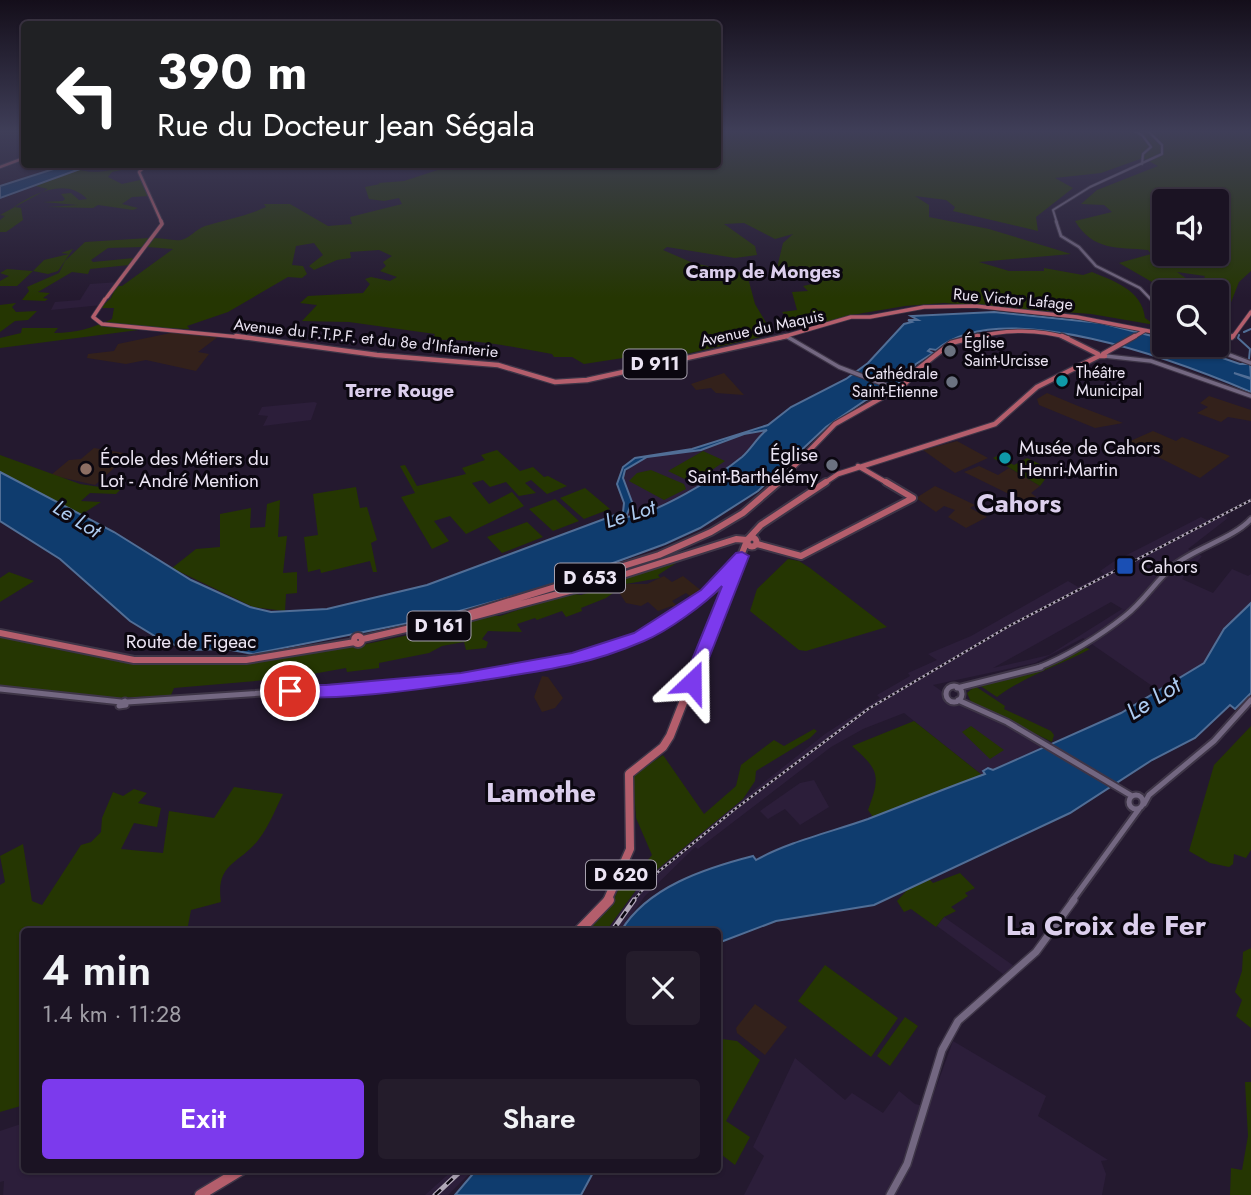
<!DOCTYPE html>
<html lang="en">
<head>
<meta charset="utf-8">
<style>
	body { margin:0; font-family:Jost,sans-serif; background:#241c2b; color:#f1f3f6; height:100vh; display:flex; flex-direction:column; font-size:26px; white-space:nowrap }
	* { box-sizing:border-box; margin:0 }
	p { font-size:23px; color:#a09ea6 }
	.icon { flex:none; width:38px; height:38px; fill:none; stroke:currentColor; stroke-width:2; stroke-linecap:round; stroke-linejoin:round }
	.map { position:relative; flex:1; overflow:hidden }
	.sheet { position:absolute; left:21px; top:928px; width:700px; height:245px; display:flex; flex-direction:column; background:#1b1323; border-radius:7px; box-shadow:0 2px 5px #0004,0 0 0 2px #393241 }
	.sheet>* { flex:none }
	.hud { position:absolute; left:21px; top:21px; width:700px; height:147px; border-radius:7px; box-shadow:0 2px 5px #0004,0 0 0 2px #393241; background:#202124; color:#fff; overflow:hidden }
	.buttons { position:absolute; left:1152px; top:189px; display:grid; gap:14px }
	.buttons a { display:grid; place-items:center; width:77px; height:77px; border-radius:7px; background:#1b1323; box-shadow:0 2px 5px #0004,0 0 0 2px #393241; font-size:35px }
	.pin { position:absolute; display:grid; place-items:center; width:60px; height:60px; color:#fff; margin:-30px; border:4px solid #fff; border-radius:50%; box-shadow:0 2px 7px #0007 }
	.me { position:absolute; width:77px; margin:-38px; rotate:23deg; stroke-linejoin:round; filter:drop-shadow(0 0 5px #0008) }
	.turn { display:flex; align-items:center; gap:24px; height:147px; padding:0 21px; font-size:32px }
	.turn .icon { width:91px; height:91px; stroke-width:2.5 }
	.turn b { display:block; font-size:49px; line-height:60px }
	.round { display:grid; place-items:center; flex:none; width:74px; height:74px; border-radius:7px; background:#241c2b }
	.head { display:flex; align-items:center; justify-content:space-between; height:119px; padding:0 21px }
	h1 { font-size:42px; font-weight:600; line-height:52px }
	.button { display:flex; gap:14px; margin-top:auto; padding:14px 21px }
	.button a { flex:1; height:80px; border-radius:7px; background:#7c3aed; color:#fff; font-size:28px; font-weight:600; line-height:80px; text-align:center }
	.button a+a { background:#241c2b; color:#f1f3f6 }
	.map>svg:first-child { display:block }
	.built { fill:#2c1e3a; fill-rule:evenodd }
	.education { fill:#33211b }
	.medical { fill:#322119 }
	.green { fill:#253602; fill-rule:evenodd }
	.water { fill:#0f3c6e; stroke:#516e96; stroke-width:2; fill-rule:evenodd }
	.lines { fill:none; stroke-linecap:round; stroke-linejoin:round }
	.stream { stroke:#516e96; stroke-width:2 }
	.minor-far5-casing { stroke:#3e3547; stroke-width:3.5 }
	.minor-far4-casing { stroke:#3e3547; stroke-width:4.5 }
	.minor-far3-casing { stroke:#3e3547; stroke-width:6 }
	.minor-far2-casing { stroke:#3e3547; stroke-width:8 }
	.minor-far1-casing { stroke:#3e3547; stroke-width:9 }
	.minor-casing { stroke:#3e3547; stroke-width:10 }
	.major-far5-casing { stroke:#3e3547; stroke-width:4.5 }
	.major-far4-casing { stroke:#3e3547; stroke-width:5 }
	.major-far3-casing { stroke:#3e3547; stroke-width:7 }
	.major-far2-casing { stroke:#3e3547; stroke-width:10 }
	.major-far1-casing { stroke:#3e3547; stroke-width:11 }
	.major-casing { stroke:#3e3547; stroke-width:13 }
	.minor-far5 { stroke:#736781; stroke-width:2 }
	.minor-far4 { stroke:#736781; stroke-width:2.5 }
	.minor-far3 { stroke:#736781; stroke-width:3.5 }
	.minor-far2 { stroke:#736781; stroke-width:4.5 }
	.minor-far1 { stroke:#736781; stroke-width:5 }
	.minor { stroke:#736781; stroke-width:7 }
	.major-far5 { stroke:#b45e6c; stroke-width:2.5 }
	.major-far4 { stroke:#b45e6c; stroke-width:3.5 }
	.major-far3 { stroke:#b45e6c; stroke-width:4.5 }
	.major-far2 { stroke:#b45e6c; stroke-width:6 }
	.major-far1 { stroke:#b45e6c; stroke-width:8 }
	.major { stroke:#b45e6c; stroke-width:10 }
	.rail-far1-casing { stroke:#b0a7b8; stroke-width:2.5 }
	.rail-casing { stroke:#b0a7b8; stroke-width:5 }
	.rail-far1 { stroke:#0b0710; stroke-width:2; stroke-dasharray:2.5; stroke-linecap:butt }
	.rail { stroke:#0b0710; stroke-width:2.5; stroke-dasharray:8; stroke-linecap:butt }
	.route { fill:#7c3aed; stroke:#51269a; stroke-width:2 }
	.worship-dot { fill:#6b7280; stroke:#0b0710; stroke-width:2.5 }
	.culture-dot { fill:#0f9aa8; stroke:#0b0710; stroke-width:2.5 }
	.education-dot { fill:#8d6e63; stroke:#0b0710; stroke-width:2.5 }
	.transit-dot { fill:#1a4fb4; stroke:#0b0710; stroke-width:2.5 }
	.labels { text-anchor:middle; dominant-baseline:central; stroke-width:6; stroke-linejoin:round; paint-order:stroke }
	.far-street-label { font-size:16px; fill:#ebe4f3; stroke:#0b0710 }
	.far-poi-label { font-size:16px; fill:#ebe4f3; stroke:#0b0710; text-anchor:start }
	.shield { fill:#0b0710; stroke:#a8a2af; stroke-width:2 }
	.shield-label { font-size:18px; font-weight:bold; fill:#ebe4f3 }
	.far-quarter-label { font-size:19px; font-weight:bold; fill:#dccfed; stroke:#0b0710 }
	.poi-label { font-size:19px; fill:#ebe4f3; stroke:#0b0710; text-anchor:start }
	.street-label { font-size:19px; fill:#ebe4f3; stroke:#0b0710 }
	.water-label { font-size:21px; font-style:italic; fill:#adcbf0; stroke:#0b0710 }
	.near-water-label { font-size:24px; font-style:italic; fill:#adcbf0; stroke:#0b0710 }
	.district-label { font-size:26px; font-weight:bold; fill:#dccfed; stroke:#0b0710 }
	.near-quarter-label { font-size:28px; font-weight:bold; fill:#dccfed; stroke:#0b0710 }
</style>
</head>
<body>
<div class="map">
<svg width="1251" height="1195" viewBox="0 0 1251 1195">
	<rect width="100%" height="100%" fill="#24192f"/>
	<path class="built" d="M120,282L112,292L111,299L102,305L51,310L55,302L80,300L90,284Z
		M314,402L317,403L311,420L263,426L268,416L258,415L262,407Z
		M767,430L738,460L682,496L654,511L625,517L632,502L623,478L629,467L647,457L701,450L744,434Z
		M1221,514L1228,518L1188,549L1202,556L1182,579L1213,593L1232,569L1248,576L1251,574V603L1223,629L1204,663L1158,690L1083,638L1035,663L933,685L960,704L1017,730L1043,748L982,775L904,713L863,729L831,747L698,849L695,847L645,896L620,931H606L642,882L662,863L825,734L880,698L877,695L910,676L908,673L937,660L928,654L971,636L1068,581L1078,587L1104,574L1100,571L1113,562L1201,517L1207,520ZM1111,602L1126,611L1122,609L1049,655L993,668Z
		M814,780L829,807L800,825L785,809L768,819L760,811L800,783Z
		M944,917L1014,966L1003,974L937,926Z
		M953,1041L1046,1096L1038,1116L1108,1160L1101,1161L1106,1174L1102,1195H744L764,1156L753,1147L795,1058L845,1100L852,1093L883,1113L899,1091L915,1104L929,1107Z
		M24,1123V1169H236L190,1195H3L4,1181L0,1182V1131Z
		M454,1169H474L448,1195H425Z"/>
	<path class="education" d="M180,331L219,336L198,352L209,354L196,371L146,360L126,364L87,358L88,354L114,351L118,344Z
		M724,373L744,395L716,393L711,388L696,390L691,384Z
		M1047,393L1078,406L1123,423L1095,428L1039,405L1037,399Z
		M1209,396L1251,410V421L1228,417L1221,422L1197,413L1208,407L1200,403Z
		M957,441L988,458L955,473L923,450Z
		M94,448L130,454L95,485L51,475L69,460L81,459Z
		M979,466L998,475L1009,468L1040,486L1031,493L1036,497L1021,500L964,472Z
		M935,486L975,505L970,508L987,517L966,528L948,517L955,510L944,506L936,512L916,498Z
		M542,676L548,677L563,698L555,708L542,712L534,697Z
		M755,1004L787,1027L765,1055L737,1033L736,1028Z"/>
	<path class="medical" d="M1153,431L1176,441L1182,437L1230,456L1200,478L1128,442Z
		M664,576L672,582L683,576L703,592L694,599L686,593L672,601L680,609L677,610L672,606L658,611L648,602L641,606L626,603L618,591L626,584H647Z"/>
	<path class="green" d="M718,130H1251V271L1239,282L1228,310L1216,307V292H1207L1208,287L1201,285L1205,276L1177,272L1190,281L1194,292L1164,293L1159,286L1119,263L1151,254L1148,250C1117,247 1093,251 1075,221L1112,212L1104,205L1081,204L1097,190L1158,166L1143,158L1101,173L1055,178L1073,188L1036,217L1038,231L953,211L955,207L946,200L915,196L929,205V217L989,229L1071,254L979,262L1009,271H1044V268L1083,275L1092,272C1114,281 1142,290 1145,318L1155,325L1091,314L944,303L905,306L846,316L835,323L820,321L794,326L782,312L797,310L792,292L808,291L803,286L816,283L776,272L783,243L793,234L775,239L744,223L724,224L755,246L757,255L735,258L667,247L663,250L693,263L747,274L755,304L768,326L754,328L761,337L651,362L644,359L628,363L623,358L584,364L572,357H554L552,354C513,347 472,338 432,340L435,334L349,322L302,321L317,305L300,303L308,296L363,293L370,284L365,279L371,277L390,281L397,277L380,271L386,266L383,262L392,256L379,250L350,252L351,258L337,260L314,270L309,266L323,255L314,243L296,246L292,265L303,266L307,274L302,278L288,277L228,312L187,326L190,329L136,327L146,329L0,348V338L21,333L22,328H58L54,333C77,333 91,328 112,319L114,308H100L111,298L116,286H122L173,249L147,247L153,238C162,238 173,241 181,240C190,238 196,229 205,226C225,220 247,216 266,207L264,204H290L328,226L352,224L350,217L402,204L399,198L384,201L369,199L365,187L380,184L378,183L404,181L453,165L718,164ZM1164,201H1216V254H1164Z
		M91,165L80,170C107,176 115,165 145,165L112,172L108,177L122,184L140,180L149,196L132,197L122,204L138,208L133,210L98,205L93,208L47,207L78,205L43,202L63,201L65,199L61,194L71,193L79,200L87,199C67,178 36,192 14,207L21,208L23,220L6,232H0V220L5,216L0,215L48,189L31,185Z
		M149,238L143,247L108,248L91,260L93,262L134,258L129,265L90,269L88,274L72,272L38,292L50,293L43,298L48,299L45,301L22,300L29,291L27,287L59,273L65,261L85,242Z
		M73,249L58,271L48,274L33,271L17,286H0V281L9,276L0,273L7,269L33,271L44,260L69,254L61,253Z
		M16,303L12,307L16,312L37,311L28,320L15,321L0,332V305Z
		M497,450L520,471L533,467L544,477L548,476L567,486L547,494L531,480L525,483L536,493L519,496L506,482L490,487L483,480L472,483L489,504L512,492L524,506L466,534L450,516L434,521L449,541L432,549L401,497L415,493L400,466L405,465L417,486L466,474L462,468L485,460L481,455Z
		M703,451L725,461L693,483L668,471Z
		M0,455L80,484L120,490L116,494L90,493L81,501L101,502L79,516L0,472Z
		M997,456L1014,465L1027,458L1052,470L1040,486L993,458Z
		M651,470L684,484L686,489L664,500L629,481L637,473Z
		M356,487L360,508L367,507L377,540L371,543L377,572H373L370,561L321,573L320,569L308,572L304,537L318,535L313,494Z
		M585,488L610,509L584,519L560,498Z
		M555,499L579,521L553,531L529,509Z
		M280,500L278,537L287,536L283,573L297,572V593L286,594L285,611L253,607L172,568L196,549L220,547V514L251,508L250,528L265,527L267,504Z
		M527,522L543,537L502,553L487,537Z
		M666,556L671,562L684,558L658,575L660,578L626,584L606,598L581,608L582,611L566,617L562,611L537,620L535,618L517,624L522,632L488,631L482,639L488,642L486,648L466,650L464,642L442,646L429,653L379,663V668L347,672L346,668L290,678L174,688L171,695L118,698L0,686V635C42,646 87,657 130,661C250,672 373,645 488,616H500L569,593L581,595L602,589L596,578Z
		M788,559L799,561L810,568L887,627L806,651L799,650L750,611L757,589Z
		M9,572L34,581L0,602V578Z
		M1082,647L1090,649C1059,666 1025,676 997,697L979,685L1040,671Z
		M975,686L1005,706L1004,709L1051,731L1054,735L1052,742L971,702L967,693Z
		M914,721L982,775L873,817L868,810C881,775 879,770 852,746Z
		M971,726L1004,750L990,759L962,732Z
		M1251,726V850L1246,858L1234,854L1233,864L1229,867L1210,863L1189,851L1214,765Z
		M814,729L817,731L810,738L756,771L755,781L743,799L642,882L606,931H585L614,899L631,862L642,867L652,855L636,818L633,775L663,755L704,814L736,786L741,765L774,740L784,746Z
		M234,787L283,794C276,808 269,826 259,839C241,864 215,862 221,902L191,910L187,931H24V1105L0,1112V885L5,882L0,856L23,844L32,901L42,905L81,845L91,842L101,832L102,818L113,792L123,796L134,789L147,793L138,803L161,808L157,827L134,823L121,849L163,853L169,811L214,818Z
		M960,873L975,888L965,893L968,896L951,907L956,911L944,917L936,927L911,909L904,912L897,901L909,888L929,879L933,883Z
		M1251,948V1028L1236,1016L1242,1000L1235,992L1242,971L1243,952Z
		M825,965L898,1018L871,1057L798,1001Z
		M905,1017L918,1026L890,1066L877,1056Z
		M722,1039L737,1041L760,1060L726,1121L750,1137L735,1165L718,1152V1044Z
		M1245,1082H1251V1195H1230L1231,1168L1242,1170L1248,1136Z"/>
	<path class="water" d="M66,165H91L0,198V186Z
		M994,312L1101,323L1156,337L1164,345L1199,350L1240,364H1250L1251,378L1234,373L1251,379V392C1180,362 1002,294 936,350L930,349L928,351L933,353L916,364L895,387L866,400L826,427L758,491L700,528L665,544L553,585L434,618L253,654L226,649L191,650L163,641L130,621L60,559L0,521V472L114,532L191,580L250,607L271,612L327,609L427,585L623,512L624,503L617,484L623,467L635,458L692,449L768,425L791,407L846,379L868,363L904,324L912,322L908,320H918L911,316ZM767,430C758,436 752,448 742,457C720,475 654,516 626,517L632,502L623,478L625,470L647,457L701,450L744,434Z
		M1251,603V693L1235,709L1230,705L1195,738L1152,760L1070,813L874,905L776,921L718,943V931H621C647,887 706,868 753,856L756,860C788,842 831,832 868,819C907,804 946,788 985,774L983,771L988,768L993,770L1121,713L1204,663L1224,629Z
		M477,1169H595L581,1195H455Z"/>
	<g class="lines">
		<path class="stream" d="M1244,332L1251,329
			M1239,335L1238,338L1250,349L1249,359
			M1036,466L1038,477"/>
		<g class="minor-far5-casing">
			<path id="minor-far5" d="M1132,130L1142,135L1151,147L1143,154L1142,164
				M1057,223L1053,210L1090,187L1162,154V145L1147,130"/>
		</g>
		<g class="minor-far4-casing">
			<path id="minor-far4" d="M1056,221L1061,236L1079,247L1096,266L1140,288L1164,313
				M786,336L789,338"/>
		</g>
		<g class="minor-far3-casing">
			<path id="minor-far3" d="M786,336L839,367L896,389
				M1203,345L1251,363
				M1105,356L1151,361L1251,396"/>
		</g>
		<g class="minor-far2-casing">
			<path id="minor-far2" d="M712,589L741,557
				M534,667C566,660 602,654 633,640C667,624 693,594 730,584
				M524,668L535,666
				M1037,668C1066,657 1100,636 1125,616C1143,602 1156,581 1173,566C1195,548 1234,538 1251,519"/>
		</g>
		<g class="minor-far1-casing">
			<path id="minor-far1" d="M946 694a8 8 0 1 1 16 0a8 8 0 1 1-16 0Z
				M957,688L1041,667
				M0,689L121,702
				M958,700L1007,722L1132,796
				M125,701L126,705L119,706L120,703Z
				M127,702L428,682L488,676L532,667
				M1129 802a7 7 0 1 1 14 0a7 7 0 1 1-14 0Z
				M1144,804L1149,795L1214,741L1251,700
				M1072,901L1139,809"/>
		</g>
		<g class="minor-casing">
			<path id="minor" d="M890,1195L907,1164L942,1050L958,1021L1036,952L1074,900"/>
		</g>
		<g class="major-far5-casing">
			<path id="major-far5" d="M147,164L139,172L162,223
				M0,167L24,158"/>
		</g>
		<g class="major-far4-casing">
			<path id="major-far4" d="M107,297L162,224L161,221
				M105,299L93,317L102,324L249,338
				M779,338L851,317H870L924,307L975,306L1077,317L1164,334
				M971,338C1003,330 1036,328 1068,338
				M1132,338L1144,331
				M1232,338L1251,312"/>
		</g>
		<g class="major-far3-casing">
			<path id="major-far3" d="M236,336L377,355L498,365L555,382L587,380L787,336
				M1062,336L1098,354
				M1216,343L1233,336
				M858,466L889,484
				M777,484L835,424L904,385L918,369L951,343L978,336
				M823,484L838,474L995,424L1037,387L1099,356H1105L1103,354L1135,336"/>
		</g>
		<g class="major-far2-casing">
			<path id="major-far2" d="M747.5 542a4.5 4.5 0 1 1 9 0a4.5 4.5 0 1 1-9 0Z
				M748,539L761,525L826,482
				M757,544L801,556L913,498L886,482
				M453,622L588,586L736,539L747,540
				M0,633L134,660H246L355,642
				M354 640a4 4 0 1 1 8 0a4 4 0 1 1-8 0Z
				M363,639L458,617L659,555L711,532L743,513L779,482
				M697,668L746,543"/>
		</g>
		<g class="major-far1-casing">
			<path id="major-far1" d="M607,901L630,849L629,774L663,747L670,736L697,667"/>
		</g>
		<g class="major-casing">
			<path id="major" d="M579,931L609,900
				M200,1195L243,1169"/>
		</g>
		<use href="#minor-far5" class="minor-far5"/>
		<use href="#minor-far4" class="minor-far4"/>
		<use href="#minor-far3" class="minor-far3"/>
		<use href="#minor-far2" class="minor-far2"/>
		<use href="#minor-far1" class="minor-far1"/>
		<use href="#minor" class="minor"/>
		<use href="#major-far5" class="major-far5"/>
		<use href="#major-far4" class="major-far4"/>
		<use href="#major-far3" class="major-far3"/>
		<use href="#major-far2" class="major-far2"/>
		<use href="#major-far1" class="major-far1"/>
		<use href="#major" class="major"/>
		<g class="rail-far1-casing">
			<path id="rail-far1" d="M633,901L658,872L735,809L868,709L1009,626L1251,500"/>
		</g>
		<g class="rail-casing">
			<path id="rail" d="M612,931L634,900
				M435,1195L463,1169"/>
		</g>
		<use href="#rail-far1" class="rail-far1"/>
		<use href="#rail" class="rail"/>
	</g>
	<linearGradient id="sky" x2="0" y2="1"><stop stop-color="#140e1a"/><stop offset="0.44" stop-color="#3f3e58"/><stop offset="1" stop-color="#3f3e58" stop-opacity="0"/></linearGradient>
	<rect width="1251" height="298" fill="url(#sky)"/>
	<path class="route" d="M742,552L749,556L698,686H686L683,682L722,586C705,604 668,631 644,641C623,650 597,659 574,664C539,673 294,713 281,691L290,685H326L461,673L572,653L634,633L701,590L736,553Z"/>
	<g class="worship-dot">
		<circle cx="950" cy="351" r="7"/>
		<circle cx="952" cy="382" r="7"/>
		<circle cx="832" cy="465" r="7"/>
	</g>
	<g class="culture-dot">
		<circle cx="1062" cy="381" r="7"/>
		<circle cx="1005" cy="458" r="7"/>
	</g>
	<circle class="education-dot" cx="86" cy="469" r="7"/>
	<rect class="transit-dot" x="1116" y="557" width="18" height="18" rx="3.5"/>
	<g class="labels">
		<g class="far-street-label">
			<text transform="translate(1013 299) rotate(5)">Rue Victor Lafage</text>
			<text transform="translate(762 328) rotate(-12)">Avenue du Maquis</text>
			<text transform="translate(366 338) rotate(6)">Avenue du F.T.P.F. et du 8e d'Infanterie</text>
		</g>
		<g class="far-poi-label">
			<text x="964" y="342">Église<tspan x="964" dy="18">Saint-Urcisse</tspan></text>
			<text x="1076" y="372">Théâtre<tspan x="1076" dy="18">Municipal</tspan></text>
			<text x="938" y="373" text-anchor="end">Cathédrale<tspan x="938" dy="18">Saint-Etienne</tspan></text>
		</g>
		<g class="shield">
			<rect x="623.5" y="349.5" width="63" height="29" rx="5"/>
			<rect x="555" y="563.5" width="70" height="29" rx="5"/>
			<rect x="407.5" y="611.5" width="63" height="29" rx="5"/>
			<rect x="586" y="860.5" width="70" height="29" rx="5"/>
		</g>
		<g class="shield-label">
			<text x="655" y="364">D 911</text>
			<text x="590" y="578">D 653</text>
			<text x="439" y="626">D 161</text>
			<text x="621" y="875">D 620</text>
		</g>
		<g class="far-quarter-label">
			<text x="763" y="271">Camp de Monges</text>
			<text x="400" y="390">Terre Rouge</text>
		</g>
		<g class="poi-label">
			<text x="1019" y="447">Musée de Cahors<tspan x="1019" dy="22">Henri-Martin</tspan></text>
			<text x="818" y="454" text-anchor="end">Église<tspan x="818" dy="22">Saint-Barthélémy</tspan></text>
			<text x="100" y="458">École des Métiers du<tspan x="100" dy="22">Lot - André Mention</tspan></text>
			<text x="1141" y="566">Cahors</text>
		</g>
		<g class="street-label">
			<text x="191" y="641">Route de Figeac</text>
		</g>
		<g class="water-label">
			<text transform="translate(630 514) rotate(-17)">Le Lot</text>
			<text transform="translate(77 519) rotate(32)">Le Lot</text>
		</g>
		<g class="near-water-label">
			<text transform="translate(1153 698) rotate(-32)">Le Lot</text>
		</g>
		<g class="district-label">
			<text x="1019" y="503">Cahors</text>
		</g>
		<g class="near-quarter-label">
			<text x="541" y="792">Lamothe</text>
			<text x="1106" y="925">La Croix de Fer</text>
		</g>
	</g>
</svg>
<div class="buttons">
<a><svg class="icon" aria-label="sound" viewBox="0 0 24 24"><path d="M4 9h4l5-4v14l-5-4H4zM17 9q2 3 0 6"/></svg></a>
<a><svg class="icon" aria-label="search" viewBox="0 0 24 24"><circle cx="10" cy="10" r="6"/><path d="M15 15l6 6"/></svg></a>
</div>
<div class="pin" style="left:290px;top:691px;background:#d93025"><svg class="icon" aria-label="arrive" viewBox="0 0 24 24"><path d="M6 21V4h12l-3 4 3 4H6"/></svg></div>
<svg class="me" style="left:692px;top:682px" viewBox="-20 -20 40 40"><path d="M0-17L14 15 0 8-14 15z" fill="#7c3aed" stroke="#fff" stroke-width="4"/></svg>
<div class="hud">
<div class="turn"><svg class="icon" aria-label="left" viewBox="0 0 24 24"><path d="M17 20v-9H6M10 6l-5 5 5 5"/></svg><div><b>390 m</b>Rue du Docteur Jean Ségala</div></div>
</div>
<section class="sheet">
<div class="head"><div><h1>4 min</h1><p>1.4 km · 11:28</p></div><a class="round"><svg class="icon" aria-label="close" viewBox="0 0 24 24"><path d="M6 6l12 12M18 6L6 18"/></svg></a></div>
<div class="button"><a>Exit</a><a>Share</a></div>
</section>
</div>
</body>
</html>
